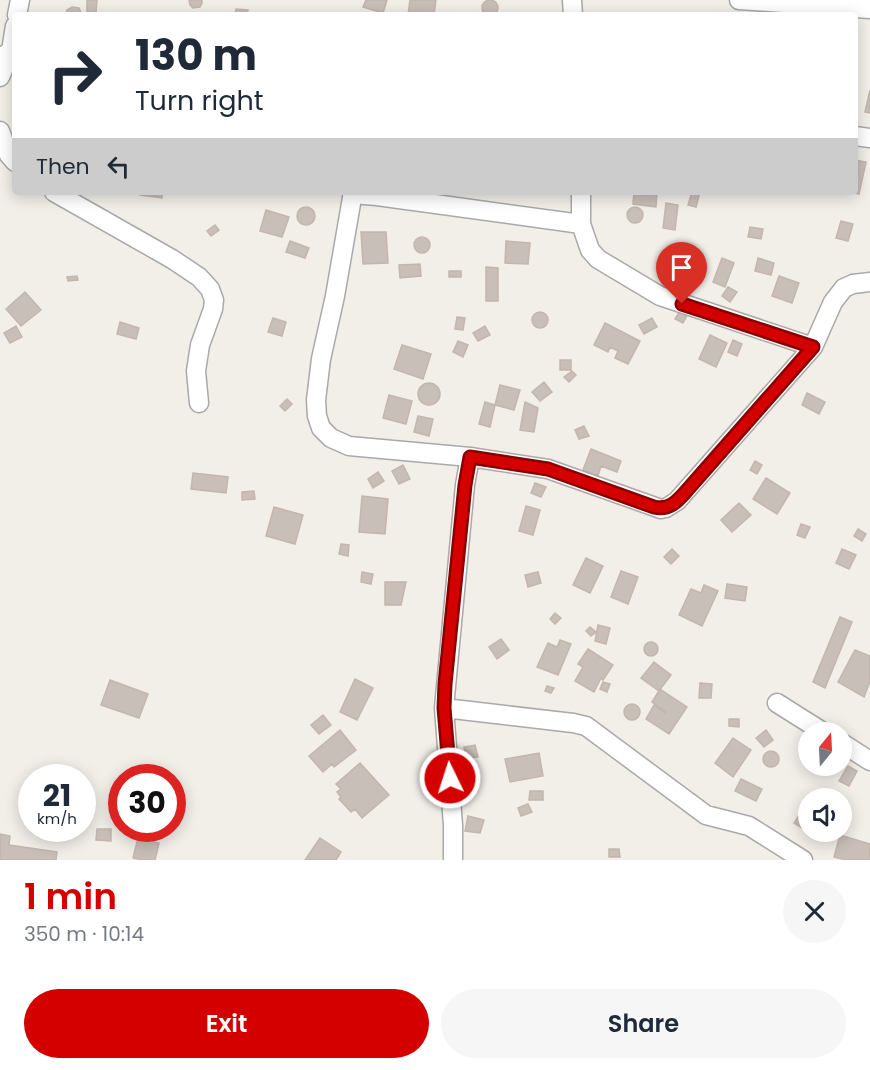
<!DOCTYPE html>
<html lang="en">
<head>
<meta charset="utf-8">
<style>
	body { margin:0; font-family:Poppins,sans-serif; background:#f6f6f7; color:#1f2937; height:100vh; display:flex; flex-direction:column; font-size:22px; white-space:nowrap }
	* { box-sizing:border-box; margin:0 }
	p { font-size:20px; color:#747a83 }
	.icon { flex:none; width:33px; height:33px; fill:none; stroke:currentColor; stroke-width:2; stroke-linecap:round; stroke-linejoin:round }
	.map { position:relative; height:860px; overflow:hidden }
	.panel { display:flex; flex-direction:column; background:#fff; flex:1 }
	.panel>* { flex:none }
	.hud { position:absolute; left:12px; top:12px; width:846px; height:183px; border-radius:6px; box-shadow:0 3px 15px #0003; background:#fff; color:#1f2937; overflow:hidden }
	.needle { width:39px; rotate:18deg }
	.fabs { position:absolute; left:798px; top:722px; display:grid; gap:12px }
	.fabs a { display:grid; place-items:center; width:54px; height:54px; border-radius:50%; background:#fff; box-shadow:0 3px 15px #0003; font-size:30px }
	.speed { position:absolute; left:18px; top:764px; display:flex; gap:12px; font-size:30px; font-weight:700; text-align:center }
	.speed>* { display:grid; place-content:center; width:78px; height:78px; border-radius:50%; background:#fff; box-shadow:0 3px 15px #0003; line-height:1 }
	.speed small { font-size:15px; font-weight:400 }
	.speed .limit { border:9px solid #d22; background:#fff; color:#111 }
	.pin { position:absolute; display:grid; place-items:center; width:51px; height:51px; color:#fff; margin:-62px -26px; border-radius:50% 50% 50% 0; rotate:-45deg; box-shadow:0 0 6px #0007 }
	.pin .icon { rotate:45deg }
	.me { position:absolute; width:66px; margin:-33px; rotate:356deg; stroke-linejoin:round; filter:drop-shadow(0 0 4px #0008) }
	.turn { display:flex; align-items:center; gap:21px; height:126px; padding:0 24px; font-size:27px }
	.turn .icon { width:78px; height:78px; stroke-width:2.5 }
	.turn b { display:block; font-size:42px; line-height:51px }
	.then { display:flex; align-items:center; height:57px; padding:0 24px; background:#0003; gap:12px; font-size:22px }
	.round { display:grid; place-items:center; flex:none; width:63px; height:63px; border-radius:32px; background:#f6f6f7 }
	.overview { display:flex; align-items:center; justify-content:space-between; height:102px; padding:0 24px }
	h1 { font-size:36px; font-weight:600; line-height:45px; color:#d40000 }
	.cta { display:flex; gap:12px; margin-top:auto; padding:12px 24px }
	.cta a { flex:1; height:69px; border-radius:36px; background:#d40000; color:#fff; font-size:24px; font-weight:600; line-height:69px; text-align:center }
	.cta a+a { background:#f6f6f7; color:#1f2937 }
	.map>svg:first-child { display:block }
	.building { fill:#c7bfb8; stroke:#c4b6ab; stroke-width:1.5 }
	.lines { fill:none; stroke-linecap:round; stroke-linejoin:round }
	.minor-casing { stroke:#a9a9a9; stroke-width:21 }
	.minor { stroke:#fff; stroke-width:18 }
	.route-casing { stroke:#8a0000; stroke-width:15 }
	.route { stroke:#d40000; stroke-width:10 }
</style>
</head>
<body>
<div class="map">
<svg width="870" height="860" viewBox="0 0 870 860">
	<rect width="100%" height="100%" fill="#f2efe9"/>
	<path class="building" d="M482 8a8 8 0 1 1 16 0a8 8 0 1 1-16 0Z
		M87,0H97L96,13H87Z
		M189,0H202V3L200,7L193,8L190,5Z
		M366,0H387L383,13L363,7Z
		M410,0H436L434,15H408Z
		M72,7L79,8L82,15H66L67,10Z
		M236,9L248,10L247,15H235Z
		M855,48H857V71H855Z
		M870,90V113L865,112Z
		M855,160L866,162L859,194L850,192H855Z
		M140,192H162V198L140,195Z
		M634,192H657L656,207L633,204Z
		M692,192H700L696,207L688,205Z
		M666,203L678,205L675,230L663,228Z
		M627 215a8 8 0 1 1 16 0a8 8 0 1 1-16 0Z
		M297 216a9 9 0 1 1 18 0a9 9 0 1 1-18 0Z
		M266,210L289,217L282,237L260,231Z
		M841,221L853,224L848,241L836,238Z
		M215,225L219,230L211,236L207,231Z
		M750,227L763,229L761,239L748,237Z
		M361,232H386L388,263L363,264Z
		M414 245a8 8 0 1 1 16 0a8 8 0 1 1-16 0Z
		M290,241L309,248L305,258L286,252Z
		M506,241L530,243L528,264L505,263Z
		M722,258L734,263L725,287L713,282Z
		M758,258L774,263L771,275L755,271Z
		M420,264L421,276L400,278L399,265Z
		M486,267L498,268V301H486Z
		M449,271H461V277H449Z
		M77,276L78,280L68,281L67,277Z
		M779,276L799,283L792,303L772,296Z
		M728,287L737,292L730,302L722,296Z
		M25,292L41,310L21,326L6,309Z
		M682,307L689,312L683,323L675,319Z
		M532 320a8 8 0 1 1 16 0a8 8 0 1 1-16 0Z
		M457,317L465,318L463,330L455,329Z
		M273,318L286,322L282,336L268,332Z
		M652,318L657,327L644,334L639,325Z
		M120,322L139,328L136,339L117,334Z
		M605,323L640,341L628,364L615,358L618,351L610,347L608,352L594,345Z
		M16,326L22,337L10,343L4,333Z
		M485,326L490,335L478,341L473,333Z
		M710,335L727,343L716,367L699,359Z
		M733,340L742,344L737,356L728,352Z
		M458,341L468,345L463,357L453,352Z
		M402,345L431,354L423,379L394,369Z
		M560,360H571V370H560Z
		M572,371L576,375L569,382L564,377Z
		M544,382L552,392L540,401L532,392Z
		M418 394a11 11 0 1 1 22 0a11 11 0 1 1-22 0Z
		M500,385L520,390L514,410L495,405Z
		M807,393L825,402L819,414L802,405Z
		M389,395L412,401L406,424L383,418Z
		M287,399L292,404L285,411L280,406Z
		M485,402L495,405L490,427L479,424Z
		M525,402L538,408L534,432L520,430Z
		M418,416L433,419L429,436L414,432Z
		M584,426L589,436L579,439L575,430Z
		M591,449L621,461L617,472L601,466L598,476L583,470Z
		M755,461L762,465L757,474L750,470Z
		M403,465L410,479L399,484L392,471Z
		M378,472L384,481L373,488L368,479Z
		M193,473L228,477L226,493L191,489Z
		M766,478L790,493L777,514L753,499Z
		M535,483L546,487L541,497L531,493Z
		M254,491L255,499L242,500V492Z
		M362,496L388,499L385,534L359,532Z
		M739,503L751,515L732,532L721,520Z
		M526,506L540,510L533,535L519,531Z
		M274,507L303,515L295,544L266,536Z
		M801,524L810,527L805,538L797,535Z
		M858,529L866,534L862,541L854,536Z
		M341,544L349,545L348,556L339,554Z
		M672,549L679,556L671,564L664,557Z
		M842,549L856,555L849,569L836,563Z
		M586,558L603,566L590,593L573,585Z
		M621,571L638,577L628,604L611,597Z
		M362,572L373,574L371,584L361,582Z
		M538,572L541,583L528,587L525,575Z
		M385,582H406L401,605H385Z
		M727,584L747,587L745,601L725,598Z
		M704,585L718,591L702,626L679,615L691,589L701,593Z
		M555,613L561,618L555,624L550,619Z
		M840,617L852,622L825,688L813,682Z
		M598,625L610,628L606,644L595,641Z
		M590,627L596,632L591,636L586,631Z
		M501,639L509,650L497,659L489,647Z
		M560,640L571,644L558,675L537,667L548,643L557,647Z
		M644 649a7 7 0 1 1 14 0a7 7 0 1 1-14 0Z
		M588,649L613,665L603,680L601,678L594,692L575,681L583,667L578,664Z
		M855,650L870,656V681L864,697L838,682Z
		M654,662L671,675L659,691L641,678Z
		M355,679L373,688L357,720L340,712Z
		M110,680L148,694L139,718L101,705Z
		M603,682L610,684L607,692L600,689Z
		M700,683L712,684L711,698H699Z
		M547,686L554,688L551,693L545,691Z
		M660,689L687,707L669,734L646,719L654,705L665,713L666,712L652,702Z
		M624 712a8 8 0 1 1 16 0a8 8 0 1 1-16 0Z
		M323,715L331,725L319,734L311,725Z
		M729,719H739V727L729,726Z
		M340,730L356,750L334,767L332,764L323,772L309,756Z
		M766,730L773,740L764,747L756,738Z
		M733,738L751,750L733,777L715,763Z
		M475,745L478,757L466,759L464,747Z
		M763 759a8 8 0 1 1 16 0a8 8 0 1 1-16 0Z
		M539,753L543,776L510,782L505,759Z
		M360,763L389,795L362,818L355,809L351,812L339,799L341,797L337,792L341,789L336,784Z
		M848,766L857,771L849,786L839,781Z
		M741,779L762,789L756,801L735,791Z
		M530,791H543V800H529Z
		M808,801V831H824L819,839L794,823Z
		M528,804L532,812L521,816L518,808Z
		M468,816L484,820L480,833L465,831Z
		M39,828H63L62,836L39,834Z
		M97,829H111V841L96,840Z
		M0,834L10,836L9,845L57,852L56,860H0Z
		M840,835L870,844V860H846L834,857Z
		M138,838L159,843L155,860H143L133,858Z
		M320,838L341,852L336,860H305Z
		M609,849H619L620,857H609Z"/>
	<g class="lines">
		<g class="minor-casing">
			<path id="minor" d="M572,0L573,15
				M739,0L870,9
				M17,15L20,0
				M0,58L11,51L15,26
				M0,77L11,51H13
				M0,131L9,155L15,162
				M855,136L870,138
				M54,192L172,259L199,277L210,289L214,300L213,309L200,345L196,371L199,403
				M353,192L335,296L321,359L316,400L317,416L321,428L331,438L349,446L470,457L548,469L661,509L666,508L677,501L813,347L833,302L844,288L853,284L870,282
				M581,192V224L590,250L598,259L660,296L813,347
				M353,194L377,196L581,224
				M777,703L823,732
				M444,708L573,723L586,726L706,815L749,826L803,860
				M842,743L870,761
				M453,860V825L444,708L465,485L470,457"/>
		</g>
		<use href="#minor" class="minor"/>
	</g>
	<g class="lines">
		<g class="route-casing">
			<path id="route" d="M450,778L444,708L445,684L465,485L470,457L548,469L654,507C671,511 679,499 689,488L813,347L682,304"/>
		</g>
		<use href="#route" class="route"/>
	</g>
</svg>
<div class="fabs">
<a><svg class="needle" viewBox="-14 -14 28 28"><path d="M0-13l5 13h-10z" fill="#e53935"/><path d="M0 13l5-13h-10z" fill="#747a83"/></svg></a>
<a><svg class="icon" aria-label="sound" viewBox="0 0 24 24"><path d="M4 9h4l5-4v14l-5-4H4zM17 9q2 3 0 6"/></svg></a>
</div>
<div class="speed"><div>21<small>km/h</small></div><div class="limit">30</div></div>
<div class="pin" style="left:682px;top:304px;background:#d93025"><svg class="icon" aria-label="arrive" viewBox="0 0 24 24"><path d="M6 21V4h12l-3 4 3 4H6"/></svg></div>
<svg class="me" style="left:450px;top:778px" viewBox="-20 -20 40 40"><circle r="17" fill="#d40000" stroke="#fff" stroke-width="3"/><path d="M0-11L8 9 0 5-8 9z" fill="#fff"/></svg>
<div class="hud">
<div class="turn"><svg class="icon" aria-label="right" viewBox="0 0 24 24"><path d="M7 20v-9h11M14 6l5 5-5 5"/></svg><div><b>130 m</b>Turn right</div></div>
<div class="then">Then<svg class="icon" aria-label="left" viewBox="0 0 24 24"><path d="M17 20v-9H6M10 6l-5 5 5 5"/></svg></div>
</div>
</div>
<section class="panel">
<div class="overview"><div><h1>1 min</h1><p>350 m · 10:14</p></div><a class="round"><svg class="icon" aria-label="close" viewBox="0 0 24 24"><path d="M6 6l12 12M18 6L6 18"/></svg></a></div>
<div class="cta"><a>Exit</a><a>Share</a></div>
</section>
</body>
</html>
